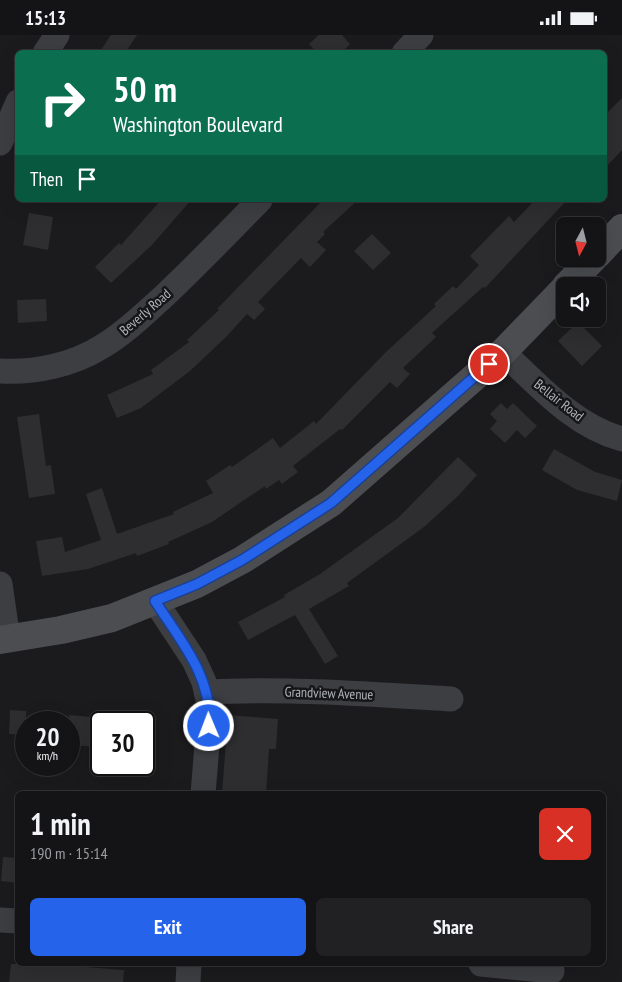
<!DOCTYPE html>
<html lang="en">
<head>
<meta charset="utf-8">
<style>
	body { margin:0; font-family:"PT Sans Narrow",sans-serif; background:#212123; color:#f1f3f6; height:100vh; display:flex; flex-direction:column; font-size:19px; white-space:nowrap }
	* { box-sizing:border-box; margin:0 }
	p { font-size:16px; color:#9d9ea1 }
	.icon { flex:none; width:28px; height:28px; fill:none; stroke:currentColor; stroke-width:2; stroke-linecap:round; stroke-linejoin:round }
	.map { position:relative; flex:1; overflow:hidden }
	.side { position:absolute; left:15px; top:756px; width:591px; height:175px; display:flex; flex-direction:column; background:#141416; border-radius:8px; box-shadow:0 5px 20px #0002,0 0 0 1px #333335 }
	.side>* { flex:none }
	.hud { position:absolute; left:15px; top:15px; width:592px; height:152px; border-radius:8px; box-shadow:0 5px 20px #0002,0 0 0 1px #333335; background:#0b6e4f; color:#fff; overflow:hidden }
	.needle { width:32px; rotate:187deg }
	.tools { position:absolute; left:556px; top:182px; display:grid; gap:10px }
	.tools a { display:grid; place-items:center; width:50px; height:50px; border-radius:8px; background:#141416; box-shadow:0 5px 20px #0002,0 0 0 1px #333335; font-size:25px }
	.speed { position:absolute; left:15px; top:676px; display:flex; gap:10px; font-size:25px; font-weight:700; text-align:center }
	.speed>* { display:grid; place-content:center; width:65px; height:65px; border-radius:50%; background:#141416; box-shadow:0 5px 20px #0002,0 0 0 1px #333335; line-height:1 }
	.speed small { font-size:12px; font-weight:400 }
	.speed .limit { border:2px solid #111; border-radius:8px; background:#fff; color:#111 }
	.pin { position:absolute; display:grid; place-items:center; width:42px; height:42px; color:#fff; margin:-21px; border:2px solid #fff; border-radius:50%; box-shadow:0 1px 5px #0007 }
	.me { position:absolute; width:55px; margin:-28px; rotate:359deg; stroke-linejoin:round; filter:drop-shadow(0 0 4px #0008) }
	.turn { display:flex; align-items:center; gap:18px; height:105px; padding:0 15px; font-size:22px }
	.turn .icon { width:65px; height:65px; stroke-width:2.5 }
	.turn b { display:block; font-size:35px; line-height:42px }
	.then { display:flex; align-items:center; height:48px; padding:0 15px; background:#0003; gap:10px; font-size:19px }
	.round { display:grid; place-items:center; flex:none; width:52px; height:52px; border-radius:8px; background:#212123 }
	.headline { display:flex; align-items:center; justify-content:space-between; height:85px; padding:0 15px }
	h1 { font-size:30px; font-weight:800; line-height:38px }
	.action { display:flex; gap:10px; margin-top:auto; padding:10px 15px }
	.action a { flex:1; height:58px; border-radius:8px; background:#2563eb; color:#fff; font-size:20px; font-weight:800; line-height:58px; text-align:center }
	.action a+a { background:#212123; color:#f1f3f6 }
	.status { display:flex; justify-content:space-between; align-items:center; height:35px; padding:0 25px; background:#141416; direction:ltr }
	.status svg { height:14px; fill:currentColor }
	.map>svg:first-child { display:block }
	.building { fill:#2e2e31 }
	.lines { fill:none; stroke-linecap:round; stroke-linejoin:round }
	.street { stroke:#3d3e42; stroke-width:25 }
	.secondary { stroke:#4b4d51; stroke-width:28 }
	.route-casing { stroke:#184099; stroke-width:12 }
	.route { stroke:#2563eb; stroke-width:9 }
	.labels { text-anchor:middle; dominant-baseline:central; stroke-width:5; stroke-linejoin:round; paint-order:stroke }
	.street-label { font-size:14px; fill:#afb3bb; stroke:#161618 }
</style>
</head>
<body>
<div class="status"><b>15:13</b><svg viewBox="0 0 49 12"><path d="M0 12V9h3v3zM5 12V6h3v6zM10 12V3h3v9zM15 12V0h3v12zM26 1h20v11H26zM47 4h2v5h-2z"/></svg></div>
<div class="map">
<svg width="622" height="947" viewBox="0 0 622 947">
	<rect width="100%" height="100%" fill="#1b1b1d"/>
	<path class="building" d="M111,0H137L125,18H99Z
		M319,0H342L350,9L341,18H317L309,9Z
		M622,63V115L605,133V80Z
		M161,165H191L152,210L111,248L95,232L119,208L121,210Z
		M323,165H358L323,197L325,199L317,207L326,215L310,232L301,223L258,267L265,274L254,285L247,279L226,302L190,336L141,373L117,383L107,360L153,339L151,335L189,307L187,305L219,275L217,274L249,241Z
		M535,165H567L485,253L483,252L432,298L436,302L403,333L410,339L397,353L390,347L342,395L340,394L293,431L298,437L282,449L279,445L266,454L265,451L212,487L168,507L169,509L137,521L136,518L88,534L42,541L36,506L62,502L65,517L101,505L86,459L102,453L117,499L174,479L173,477L213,458L206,446L230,430L232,432L273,403L280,413L314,386L316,389L386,317L436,271L434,269L453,251L456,254L479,230L470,221L509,181L514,187Z
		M29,178L53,182L48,215L23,210Z
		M372,199L391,218L373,235L354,216Z
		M46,264L47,286L18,288L17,265Z
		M578,287L602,311L582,331L558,306Z
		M501,368L507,374L513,368L537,391L525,403L517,395L505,408L490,394L497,386L490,379Z
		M39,379L46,431L51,430L55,459L29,463L17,382Z
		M554,414L595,437L622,445L617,466L577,455L542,435Z
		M458,422L477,440L458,461L424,492L347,548L349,551L309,574L338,621L325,629L295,580L248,605L238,587L285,562L284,560L320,539L398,483Z
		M10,675L26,676V700L9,699Z
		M69,680L101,683V712L69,710Z
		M228,680L278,684L276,714H269L266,759H222Z
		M3,822L18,823V848L1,846Z
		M11,929H45L124,935L123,947H9Z"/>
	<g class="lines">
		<path class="street" d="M45,18L57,0
			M404,18L421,0
			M0,108L18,67
			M503,317C538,350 574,391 622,404
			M0,336C35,338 73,330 103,311C125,298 143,280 162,263C196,231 228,198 260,165
			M0,549L8,604
			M155,566L194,625L204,647L210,674L203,759
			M206,657C288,653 369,659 451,664
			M0,885L18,886
			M481,929L552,936
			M188,947L189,929"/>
		<path class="secondary" d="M598,219L622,193
			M566,251L593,224
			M0,605L61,595L112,583L197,549L242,525L331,468L503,317L565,253"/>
	</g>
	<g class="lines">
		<g class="route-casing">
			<path id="route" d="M209,691C213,642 180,605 155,566L197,549L242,525L331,468L489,329"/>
		</g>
		<use href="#route" class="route"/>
	</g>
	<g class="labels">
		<g class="street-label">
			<text transform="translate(145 277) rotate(-41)">Beverly Road</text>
			<text transform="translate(559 365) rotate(38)">Bellair Road</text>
			<text transform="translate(329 658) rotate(2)">Grandview Avenue</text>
		</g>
	</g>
</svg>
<div class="tools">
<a><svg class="needle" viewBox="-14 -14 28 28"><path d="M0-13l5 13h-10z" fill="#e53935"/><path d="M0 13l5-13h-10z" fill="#9d9ea1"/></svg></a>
<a><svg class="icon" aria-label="sound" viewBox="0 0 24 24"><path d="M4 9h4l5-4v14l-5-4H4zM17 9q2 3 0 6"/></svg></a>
</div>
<div class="speed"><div>20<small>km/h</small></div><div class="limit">30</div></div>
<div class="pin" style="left:489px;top:329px;background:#d93025"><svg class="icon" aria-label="arrive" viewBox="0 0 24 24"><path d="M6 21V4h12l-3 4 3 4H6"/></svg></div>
<svg class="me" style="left:209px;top:691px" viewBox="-20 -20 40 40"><circle r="17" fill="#2563eb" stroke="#fff" stroke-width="3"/><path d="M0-11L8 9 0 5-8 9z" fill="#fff"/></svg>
<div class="hud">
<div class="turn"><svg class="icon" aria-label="right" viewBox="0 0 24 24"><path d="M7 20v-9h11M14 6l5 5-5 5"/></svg><div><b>50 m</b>Washington Boulevard</div></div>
<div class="then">Then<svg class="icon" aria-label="arrive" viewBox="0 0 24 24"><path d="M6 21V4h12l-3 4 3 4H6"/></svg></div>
</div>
<section class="side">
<div class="headline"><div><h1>1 min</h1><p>190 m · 15:14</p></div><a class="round" style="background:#d93025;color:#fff"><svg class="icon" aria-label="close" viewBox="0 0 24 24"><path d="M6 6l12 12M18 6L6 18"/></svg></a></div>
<div class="action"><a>Exit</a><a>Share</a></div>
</section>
</div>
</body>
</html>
